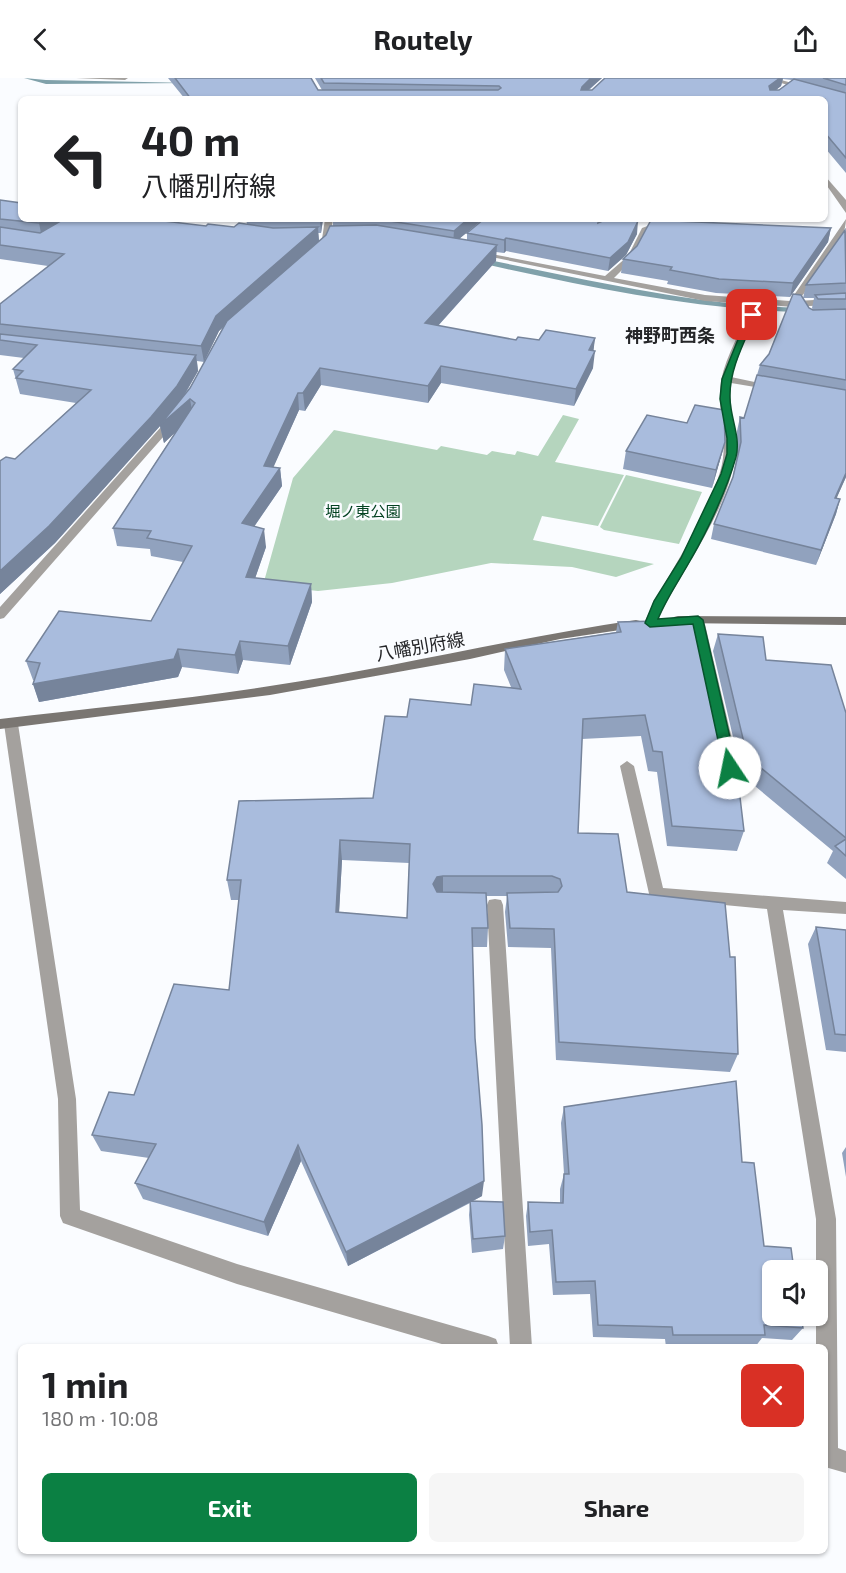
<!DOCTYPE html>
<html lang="en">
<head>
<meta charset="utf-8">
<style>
	body { margin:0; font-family:"Exo 2","Noto Sans JP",sans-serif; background:#f6f6f6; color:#202124; height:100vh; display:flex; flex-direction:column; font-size:22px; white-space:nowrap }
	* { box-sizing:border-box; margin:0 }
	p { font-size:20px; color:#757577 }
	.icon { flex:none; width:33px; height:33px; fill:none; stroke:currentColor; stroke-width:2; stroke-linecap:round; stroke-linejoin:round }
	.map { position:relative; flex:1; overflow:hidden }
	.panel { position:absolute; left:18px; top:1266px; width:810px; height:210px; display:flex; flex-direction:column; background:#fff; border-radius:9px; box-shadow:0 2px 4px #0004 }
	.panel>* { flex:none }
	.hud { position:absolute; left:18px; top:18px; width:810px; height:126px; border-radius:9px; box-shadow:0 2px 4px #0004; background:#fff; color:#202124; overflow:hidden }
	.controls { position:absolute; left:762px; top:1182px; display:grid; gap:12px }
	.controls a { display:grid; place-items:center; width:66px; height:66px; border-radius:9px; background:#fff; box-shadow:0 2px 4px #0004; font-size:30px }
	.pin { position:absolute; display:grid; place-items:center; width:51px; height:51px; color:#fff; margin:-26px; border-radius:12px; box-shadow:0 3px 9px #0006 }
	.me { position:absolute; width:66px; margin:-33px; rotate:349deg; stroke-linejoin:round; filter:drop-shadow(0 0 4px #0008) }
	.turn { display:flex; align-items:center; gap:21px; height:126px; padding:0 24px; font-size:27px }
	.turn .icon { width:78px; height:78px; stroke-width:2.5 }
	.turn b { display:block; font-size:42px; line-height:51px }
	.round { display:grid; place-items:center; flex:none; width:63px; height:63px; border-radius:9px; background:#f6f6f6 }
	.head { display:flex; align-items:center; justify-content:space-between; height:102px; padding:0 24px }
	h1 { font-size:36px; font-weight:700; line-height:45px }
	.cta { display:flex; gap:12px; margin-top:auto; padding:12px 24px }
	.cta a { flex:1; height:69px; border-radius:9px; background:#0b8043; color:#fff; font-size:24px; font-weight:700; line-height:69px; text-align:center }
	.cta a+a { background:#f6f6f6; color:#202124 }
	header { display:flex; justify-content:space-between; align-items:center; height:78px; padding:0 24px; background:#fff; font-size:27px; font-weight:700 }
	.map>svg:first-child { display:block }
	.green { fill:#b5d5be }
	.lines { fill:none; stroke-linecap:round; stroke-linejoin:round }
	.stream { fill:#80a1aa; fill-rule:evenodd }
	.minor { fill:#a4a19e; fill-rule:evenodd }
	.secondary { fill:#7a7672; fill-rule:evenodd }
	.wall { fill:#91a2be; fill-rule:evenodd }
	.shaded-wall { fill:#76849b }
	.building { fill:#a9bcdd; stroke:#76849b; stroke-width:1.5; fill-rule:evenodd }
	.route { fill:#0b8043; stroke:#07532c; stroke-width:1.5 }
	.labels { text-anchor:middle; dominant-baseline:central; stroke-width:5; stroke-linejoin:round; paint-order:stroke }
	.far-park-label { font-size:15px; fill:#024121; stroke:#fafcff }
	.far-quarter-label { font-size:18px; font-weight:bold; fill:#252629; stroke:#fafcff }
	.street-label { font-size:18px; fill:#252629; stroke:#fafcff }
</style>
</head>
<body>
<header><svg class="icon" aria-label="back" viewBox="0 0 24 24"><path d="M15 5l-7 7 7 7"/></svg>Routely<svg class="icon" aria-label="share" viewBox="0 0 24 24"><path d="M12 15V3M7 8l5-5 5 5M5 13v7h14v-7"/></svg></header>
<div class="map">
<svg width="846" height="1495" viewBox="0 0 846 1495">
	<rect width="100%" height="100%" fill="#fafcff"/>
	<path class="green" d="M563,337L579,341L555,384L624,397L598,448L542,438L533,462L654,486L616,499L572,489L491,485L392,505L318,513L263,507L293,400L334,352L437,372L441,368L487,377L492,373L515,377L517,373L538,378Z
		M626,397L702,414L679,466L604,452L600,449Z"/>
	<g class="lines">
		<path class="stream" d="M24,0L46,2L193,5L46,6Z
			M478,180C587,201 694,228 805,230L809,232L805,234C694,232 584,208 475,184V180Z"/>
		<path class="minor" d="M76,0H128L125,2Z
			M764,0H774L846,20V24Z
			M825,98L846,122V135L825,105Z
			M325,141H333L330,161L320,173L316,171L322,161Z
			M667,141H678L648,153L633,181L614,200L705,217L790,223L846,141C846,167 814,202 798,223L846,220V226L792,229L758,226L731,299L778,309L773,312L731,305C728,329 738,354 735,378C728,435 680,493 656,545L650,549L644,545C668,494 703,449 720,394C730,363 716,334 721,303C726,276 743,252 749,226L705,223L472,175L476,173L605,198L628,178L642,150Z
			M169,340L178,342L4,540L0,541V529Z
			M698,538L704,542L732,661L725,666L718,661L692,542Z
			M11,641L18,646L76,1021L80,1132L237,1186L488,1258L496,1261L499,1269H452L237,1206L63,1145L60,1138L58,1021L4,646Z
			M627,683L634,688L663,810L846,824V836L783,832L836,1141L838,1370L846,1373V1395L825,1389V1269H816V1141L767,831L650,820L620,688Z
			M495,821L501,822L503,827L532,1269H510L487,827L489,822Z"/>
		<path class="secondary" d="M678,538L846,539V547L674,545V539Z
			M636,542L640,543V549L560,561L470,581L270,617L0,651V641C90,630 181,622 270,608C393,590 513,560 636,542Z"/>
	</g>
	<path class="wall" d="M168,0H311L318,12H322L315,0H602L589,12H592L605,0H846V95L825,70V21H185ZM783,1L792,2L779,12H776L781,8Z
		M0,122L21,141L234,149L247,146L246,141H323L321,155H318L319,163L326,157L333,148V141H483L459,161L467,162V155L484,141H602V143L637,156L626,177L608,193L506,173L504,175L496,174V183L438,248L516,262H539L595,260L593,273V290L574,328L441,305L428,325L321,307L305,333L299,332L273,389L280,390L282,408L254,449L266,469L255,500L311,506L312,524L290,587L243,582L238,596L182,589L178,599L39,624L33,606L34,602H33L26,583L151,543L183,484L151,478L150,471L117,468L113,450L176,353L164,365L160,348L55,465L0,516V383L15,381L76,325L20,316L13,291L24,280L0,277V226L48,188L0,181ZM223,249L190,310L184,318L198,293L197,283L204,284L219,253Z
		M831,150L828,164L790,219L716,215L667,206L668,203L621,195L623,181Z
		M846,152V399L836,421H840L836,436L816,487L711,461L714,446L732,402L737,378V353L740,339L744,340L760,287L769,276L803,220L806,207ZM803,220H814L812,230L813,232L809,230Z
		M687,345L725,364L720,382L712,410L623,391L626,373Z
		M618,544L744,753L737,773L667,768L657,694L648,693L641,658L582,661L578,755L627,814L738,976L730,994L556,982L551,870L508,869L505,834L507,818H486L488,850L487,869H472L475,960L482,1118L473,1123L505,1158L503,1171L472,1175L469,1137L470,1125L348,1188L301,1083L268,1158L143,1121L135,1105L149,1080L101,1073L92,1057L134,1017L229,912L239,822H231L227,802L373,720L407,639L471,627L511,609L504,592L505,571L616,554ZM342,782L409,785L407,840L339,834Z
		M718,556L766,582L846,635V801L827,785L833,773L738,694L740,689L713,573Z
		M816,849L846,852V974L826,972L808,866Z
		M564,1029L742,1084L764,1168L803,1250L792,1262L762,1260L755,1269H666L665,1261L593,1259L590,1216L553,1217L549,1166L528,1168L526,1138L528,1124L560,1125V1111L564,1096L561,1045Z
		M846,1069V1099L842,1075Z"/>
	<path class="shaded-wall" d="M591,0H602L580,19L582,9Z
		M780,0H783L781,8L767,19L769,8Z
		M46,141H67L42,160L39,145Z
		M320,141H323L321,155L320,142Z
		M468,141H483L453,166L454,153Z
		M638,143L637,156L626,177L608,193L610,180Z
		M318,149L319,163L219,253L204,284L201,268L216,238Z
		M831,150L828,164L790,219L793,205Z
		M506,160V173L504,175V162Z
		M497,167L496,183L425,262V245Z
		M595,260L593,277L589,272Z
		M595,273L593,290L574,328L576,311Z
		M196,277L198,293L180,324L190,321L193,338L164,365L160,348L55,465L0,516V493Z
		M441,288V305L428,325V308Z
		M320,290L321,307L305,333L303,315Z
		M298,315L299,332L266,406L264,388Z
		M725,364L720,382L712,410L716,392Z
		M280,390L282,408L244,463L242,445Z
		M846,395V399L830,435L835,420Z
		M840,421L836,436L816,487L821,472Z
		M264,451L266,469L249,518L246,499Z
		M311,506L312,524L290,587L288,568Z
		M240,563L243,582L238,596L235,577Z
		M178,571L182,589L178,599L39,624L33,606Z
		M340,762L342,782L338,853L336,834Z
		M443,798V818L437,819L433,806L437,799Z
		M298,1067L301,1083L268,1158L264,1144Z
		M484,1103L482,1118L348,1188L346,1174Z"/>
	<path class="building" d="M175,0H311L318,12H498L501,10L499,8L324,5L321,0H591L582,9L581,12H592L605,0H780L769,8L770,12H779L794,1L846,15V80L825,55V21H191Z
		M823,0H846V7Z
		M0,122L21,125V141H46L39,145L0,141Z
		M64,141H147L206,148L208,146L234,149L239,145L273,150L318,149L216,238L201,268L0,246V226L64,176L0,167V149L40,155Z
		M258,141H320V142L273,143Z
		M333,141H468L454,153L377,141L333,142Z
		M484,141H599L598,145L605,142L638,143L628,164L610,180L506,160L504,162L467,155Z
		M651,142L831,150L793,205L719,201L670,192L672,189L623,181L637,168Z
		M376,147L497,167L425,245L516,262L518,259L539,262L546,252L595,260L589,272L595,273L576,311L441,288L428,308L320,290L303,315H298L264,388L280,390L242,445L264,451L246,499L311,506L288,568L240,563L235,577L178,571L174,581L33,606L40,585L26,583L59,533L151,543L192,468L147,460L151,453L113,450L195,325L190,321L160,347L190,310L227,243L326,157L330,148Z
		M845,152L846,205L806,207Z
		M846,215V221H818L815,217Z
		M793,216L801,217L809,230L813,232L846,231V302L760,287L769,276Z
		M0,256L196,277L177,308L151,339L49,448L0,493V383L6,379L15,381L91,312L16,300L23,293L13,291L37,267L0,262Z
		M757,297L846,312V395L835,420L840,421L821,472L714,446L733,399L741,364L740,339L744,340Z
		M695,327L724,332L725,364L716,392L626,373L647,337L687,345Z
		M696,542L728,671L735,677L744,753L672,748L662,674L653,673L645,637L583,641L578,755L618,756L627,814L725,825L730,879H735L738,976L559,964L554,851L510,850L507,815L558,814L562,808L560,801L552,798H443L437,799L433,806L437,814L486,815L488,850H472L475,960L482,1047L484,1103L346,1174L298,1067L264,1144L135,1105L156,1066L92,1057L109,1014L134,1017L174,906L229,912L241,802H227L239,723L373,720L385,638L407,639L410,621L471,627L474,606L521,611L505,571L621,554L618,544ZM340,762L410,766L407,840L336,834Z
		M718,556L763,559L766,582L831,587L846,635V760L744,676L746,673Z
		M846,761V778L835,768Z
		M816,849L846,852V957L835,956Z
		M736,1003L742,1084L754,1085L764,1168L791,1170L794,1192H772V1238H801L803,1250L764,1247L765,1257H673L672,1249L598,1247L595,1203L556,1204L552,1152L530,1154L528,1124L563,1125L564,1096H569L564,1029Z
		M470,1123L503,1124L505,1158L473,1161Z"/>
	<path class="route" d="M752,234L756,237C745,263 729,291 730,320C730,339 741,359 736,379C727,411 708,452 691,481C680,501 667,519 658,541L698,538L703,542L737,690L730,695L724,690L693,546L650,549L645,545L654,523L681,480L721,396L727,376V360L720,321L722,301L748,237Z"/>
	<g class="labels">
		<g class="far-park-label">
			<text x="363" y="433">堀ノ東公園</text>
		</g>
		<g class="far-quarter-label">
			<text x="670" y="257">神野町西条</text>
		</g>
		<g class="street-label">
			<text transform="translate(420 568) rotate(-10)">八幡別府線</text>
		</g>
	</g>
</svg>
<div class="controls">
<a><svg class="icon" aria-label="sound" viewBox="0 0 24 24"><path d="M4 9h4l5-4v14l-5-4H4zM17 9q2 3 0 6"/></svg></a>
</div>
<div class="pin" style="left:752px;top:237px;background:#d93025"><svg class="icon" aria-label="arrive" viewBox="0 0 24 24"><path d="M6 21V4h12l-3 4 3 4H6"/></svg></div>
<svg class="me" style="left:730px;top:690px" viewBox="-20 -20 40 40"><circle r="19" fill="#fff"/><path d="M0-13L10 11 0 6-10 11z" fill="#0b8043"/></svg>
<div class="hud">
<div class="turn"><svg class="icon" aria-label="left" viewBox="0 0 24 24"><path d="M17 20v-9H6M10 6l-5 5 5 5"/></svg><div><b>40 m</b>八幡別府線</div></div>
</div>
<section class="panel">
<div class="head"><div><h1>1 min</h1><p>180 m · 10:08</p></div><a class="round" style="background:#d93025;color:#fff"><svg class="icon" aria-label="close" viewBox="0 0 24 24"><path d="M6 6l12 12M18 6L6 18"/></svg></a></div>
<div class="cta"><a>Exit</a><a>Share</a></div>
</section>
</div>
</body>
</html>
